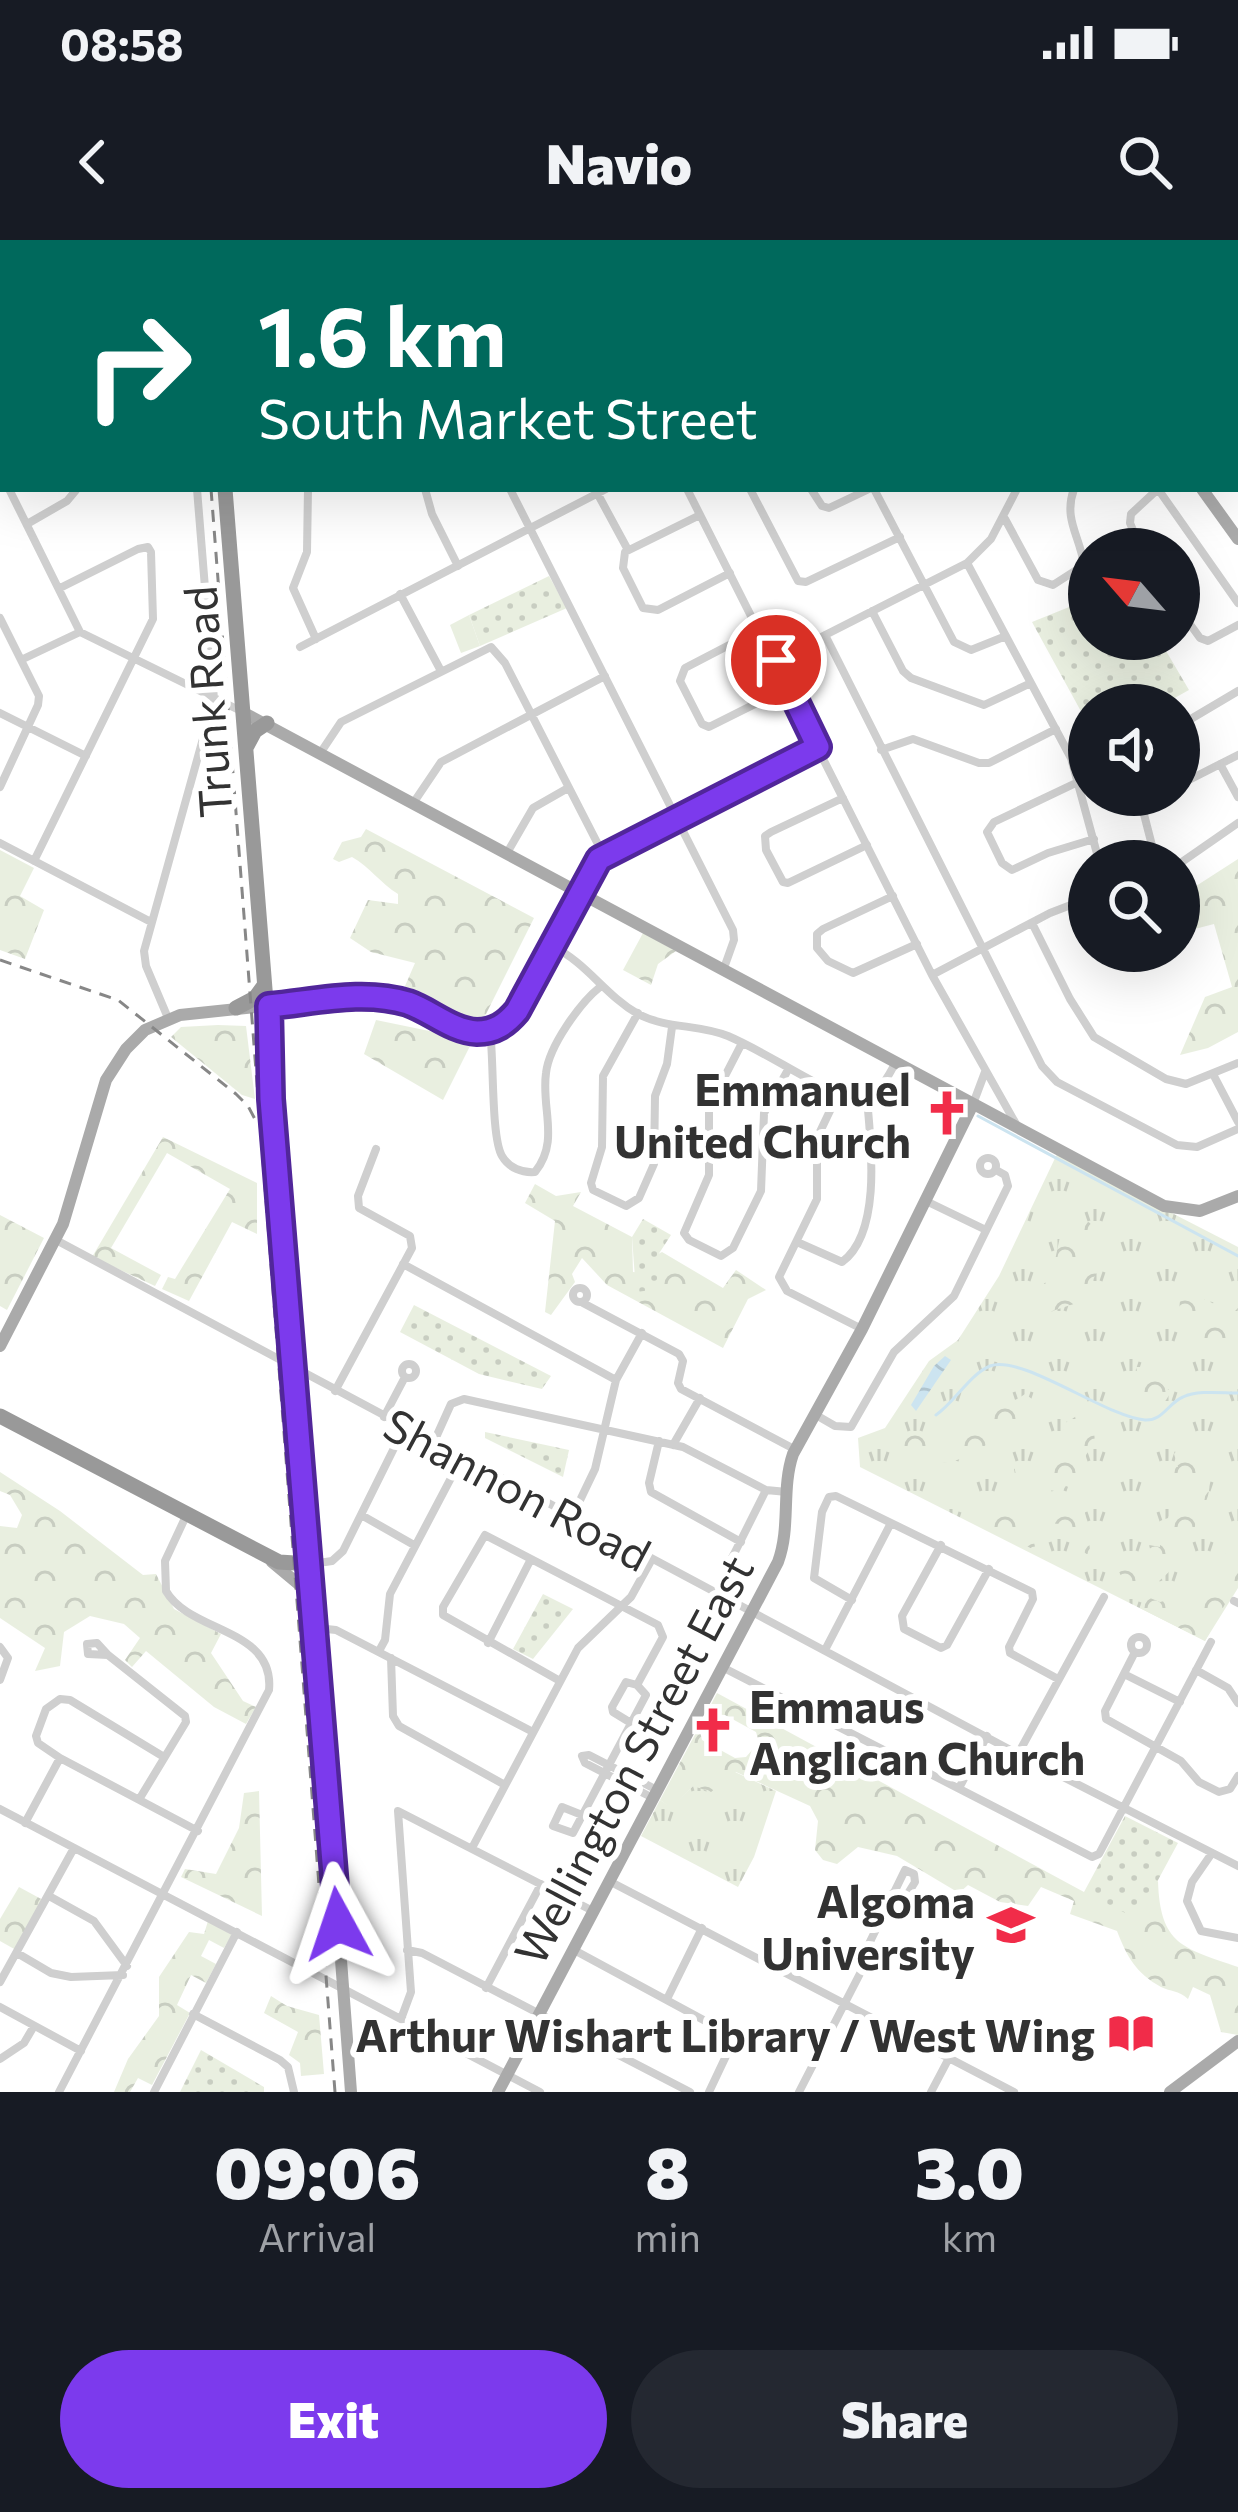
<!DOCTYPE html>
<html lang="en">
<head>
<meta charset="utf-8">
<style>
	body { margin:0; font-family:Commissioner,sans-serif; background:#242831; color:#f1f3f6; height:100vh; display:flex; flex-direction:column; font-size:45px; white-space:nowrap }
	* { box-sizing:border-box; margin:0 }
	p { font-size:39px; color:#9ea1a6 }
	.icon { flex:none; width:66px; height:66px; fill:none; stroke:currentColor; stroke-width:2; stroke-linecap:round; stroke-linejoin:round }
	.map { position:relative; height:1852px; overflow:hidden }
	.side { display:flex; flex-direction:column; background:#171b24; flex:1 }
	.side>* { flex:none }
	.banner { position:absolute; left:0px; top:0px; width:1239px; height:252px; box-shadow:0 12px 48px #0002; background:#00695c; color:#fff; overflow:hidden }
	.needle { width:78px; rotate:298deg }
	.buttons { position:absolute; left:1068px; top:288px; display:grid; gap:24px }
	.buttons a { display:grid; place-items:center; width:132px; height:132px; border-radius:50%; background:#171b24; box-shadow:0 12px 48px #0002; font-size:60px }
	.pin { position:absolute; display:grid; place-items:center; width:102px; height:102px; color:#fff; margin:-51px; border:6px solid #fff; border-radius:50%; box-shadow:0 3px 12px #0007 }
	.me { position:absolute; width:132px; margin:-66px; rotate:355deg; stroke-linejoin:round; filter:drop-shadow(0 0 9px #0008) }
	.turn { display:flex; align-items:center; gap:42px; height:252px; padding:0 60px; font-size:54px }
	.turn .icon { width:156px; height:156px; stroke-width:2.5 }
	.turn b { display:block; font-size:84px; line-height:102px }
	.eta { display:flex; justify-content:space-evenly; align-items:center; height:204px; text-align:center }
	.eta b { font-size:72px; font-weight:800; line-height:84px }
	.cta { display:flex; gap:24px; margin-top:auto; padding:24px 60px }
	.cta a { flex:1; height:138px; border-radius:72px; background:#7c3aed; color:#fff; font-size:48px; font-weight:800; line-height:138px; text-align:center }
	.cta a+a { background:#242831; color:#f1f3f6 }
	.status { display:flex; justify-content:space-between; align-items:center; height:84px; padding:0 60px; background:#171b24; direction:ltr }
	.status svg { height:33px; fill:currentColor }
	header { display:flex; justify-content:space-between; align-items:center; height:156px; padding:0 60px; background:#171b24; font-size:54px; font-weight:800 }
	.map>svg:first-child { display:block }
	.grass { fill:url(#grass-tufts) }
	.forest { fill:url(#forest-crowns) }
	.park { fill:url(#park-dots) }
	.water { fill:url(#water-waves) }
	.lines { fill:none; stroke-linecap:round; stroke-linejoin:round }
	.stream { stroke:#cce4f0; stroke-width:3 }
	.minor { stroke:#cfcfcf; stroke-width:8 }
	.major { stroke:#aaa; stroke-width:12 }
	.highway { stroke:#999; stroke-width:15 }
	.rail { stroke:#878787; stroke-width:3; stroke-dasharray:12 9; stroke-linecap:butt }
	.route-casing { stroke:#51269a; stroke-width:30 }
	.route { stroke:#7c3aed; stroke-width:21 }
	.labels { text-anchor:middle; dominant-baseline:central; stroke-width:12; stroke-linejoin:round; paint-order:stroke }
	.street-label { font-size:45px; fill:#323232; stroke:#fff }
	.poi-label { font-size:45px; font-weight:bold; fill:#323232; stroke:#fff; text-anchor:end }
</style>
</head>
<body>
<div class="status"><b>08:58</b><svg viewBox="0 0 49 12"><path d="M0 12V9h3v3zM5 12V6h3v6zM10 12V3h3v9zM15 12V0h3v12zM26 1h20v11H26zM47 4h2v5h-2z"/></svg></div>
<header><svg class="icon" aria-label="back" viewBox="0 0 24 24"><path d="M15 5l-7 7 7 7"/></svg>Navio<svg class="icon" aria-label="search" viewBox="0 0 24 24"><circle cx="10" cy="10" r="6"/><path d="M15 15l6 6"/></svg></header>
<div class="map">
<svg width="1238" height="1852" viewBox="0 0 1238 1852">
	<defs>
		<pattern id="grass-tufts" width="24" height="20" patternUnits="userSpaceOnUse" patternTransform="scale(3)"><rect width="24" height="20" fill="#e9efe0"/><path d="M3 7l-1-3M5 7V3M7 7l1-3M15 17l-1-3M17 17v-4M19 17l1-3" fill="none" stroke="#c8cdc1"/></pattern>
		<pattern id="forest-crowns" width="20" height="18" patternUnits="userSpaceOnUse" patternTransform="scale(3)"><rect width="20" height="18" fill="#e9efe0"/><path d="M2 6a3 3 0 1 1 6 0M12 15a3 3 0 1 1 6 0" fill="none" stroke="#c8cdc1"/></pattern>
		<pattern id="park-dots" width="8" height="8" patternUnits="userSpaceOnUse" patternTransform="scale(3)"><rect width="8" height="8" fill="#e9efe0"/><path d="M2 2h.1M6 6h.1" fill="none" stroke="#c8cdc1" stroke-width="1.8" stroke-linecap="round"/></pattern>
		<pattern id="water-waves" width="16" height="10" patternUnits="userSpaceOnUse" patternTransform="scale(3)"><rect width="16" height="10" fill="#cce4f0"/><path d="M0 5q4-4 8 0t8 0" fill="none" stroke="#b0c4ce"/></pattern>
	</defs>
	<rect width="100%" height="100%" fill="#fff"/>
	<path class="grass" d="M1057,914L1238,1007V1348L1205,1401L860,1227L858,1198L885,1188L929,1121L958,1100L999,1036Z
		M735,1532L776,1551L754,1617L738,1647L641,1596L660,1560L671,1567L694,1545L711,1551Z"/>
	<path class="forest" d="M469,375L480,406L461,413L450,385Z
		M366,589L534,678L480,786L455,780L402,753L415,723L371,712L350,698L368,660L398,664V654C380,643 370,627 352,617L339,622L333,619L342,602L361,597Z
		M0,610L34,628L20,656L44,670L25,719L0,710Z
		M1238,619V792L1208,808L1180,815L1205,757L1232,747L1214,684L1187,691L1179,657Z
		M643,693L676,711L658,724L651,745L623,730Z
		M376,780L473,800L443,860L364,814Z
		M218,785L246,786L255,859L242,855L171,797L181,787Z
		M163,897L257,943V994L232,982L189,1061L162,1049L168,1037L175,1039L230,949L167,913L111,1008L161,1035L155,1046L92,1017Z
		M535,944L556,956L581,952L573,966L632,997L633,1032L658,1034V1014L662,1012L723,1048L736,1030L766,1050L748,1059L723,1108L607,1045L582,1018L572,1034L575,1042L551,1075L545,1072L555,981L525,963Z
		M0,975L44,998L7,1070L0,1066Z
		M1077,976L1090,983L1105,1019L1080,1062L1046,1073L1031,1058L1052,1035L1063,982Z
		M1196,1045L1204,1059L1233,1073L1238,1068V1103L1201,1098L1208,1083L1216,1082L1212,1075L1206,1078L1196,1073L1175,1088L1169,1081L1178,1079L1181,1052Z
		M1136,1127H1143L1171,1152L1166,1160L1144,1174L1131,1166L1130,1156L1138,1147L1132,1143L1138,1135Z
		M1040,1152L1036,1167L1013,1190C1000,1191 999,1196 989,1203C939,1237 930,1221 886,1194L931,1195L925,1209C942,1197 959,1182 977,1172C994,1164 1011,1165 1025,1154L1032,1159Z
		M1080,1174L1093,1182L1095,1202L1086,1215L1084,1228L1089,1239L1083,1258L1091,1317L1072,1304L1061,1284L1043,1283L1033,1298L1036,1311L959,1270L964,1265L1072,1270L1071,1265L1052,1260V1257H1078V1251L1066,1246L1060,1252L1017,1244L1014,1229L1030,1221L1043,1230L1053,1222L1047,1208L1061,1198L1065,1183Z
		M1186,1190C1207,1208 1221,1253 1197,1273C1194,1309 1175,1329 1148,1350L1140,1349L1153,1336L1154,1331L1135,1350L1128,1351L1115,1323L1118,1313L1128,1315V1323L1139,1331L1152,1316L1149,1305L1160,1307V1281L1168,1278L1171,1271L1166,1227H1178L1174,1214L1181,1205L1180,1195Z
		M0,1232L60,1271L143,1335L156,1334L174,1369L221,1394L211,1413L243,1461L256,1467L246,1484L214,1467L146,1411L132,1427L125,1420L140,1398L124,1384L90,1376L64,1392L60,1426L35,1431L45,1408L0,1378V1286L17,1288L22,1275L10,1255L0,1251Z
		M1238,1295V1340L1205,1401L1140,1368L1145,1356L1160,1362L1173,1359L1176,1343L1188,1340L1197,1345C1210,1337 1231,1308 1238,1295Z
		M717,1453L1084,1652L1135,1653L1158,1641C1160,1705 1183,1708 1238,1727V1795L1221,1792L1210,1755L1193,1747L1188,1759C1178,1750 1171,1752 1161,1747C1136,1733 1127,1717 1117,1691L1070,1674L1074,1661L1041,1647L1028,1666L1000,1662L968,1645L959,1653L897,1616L858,1607L837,1624L823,1620L815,1610L818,1581L810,1566L736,1532L711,1552L693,1546L671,1568L660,1560L699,1487L702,1500L735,1518L746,1517L759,1502L756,1492L725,1475L706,1474Z
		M259,1551L262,1676L181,1637L185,1629L216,1634L239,1588L244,1553Z
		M19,1647L43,1660L16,1710L0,1701V1679Z
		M208,1681L232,1695L224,1708L209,1700L201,1716L216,1724L206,1743L191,1735L177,1765L190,1773L152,1845L138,1838L130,1852H114L128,1819L159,1776V1737L189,1692L204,1694Z
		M271,1756L287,1766L319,1775L324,1834L301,1836L300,1823L289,1815L298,1792L264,1773Z"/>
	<path class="park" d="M549,336L567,368L480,406L469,375Z
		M1089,359V399H1159L1189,450L1162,465H1089V486L1032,382Z
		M643,979L671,995L658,1015L659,1049L636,1052L632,997Z
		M414,1065L551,1136L542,1149L479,1134L400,1092Z
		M485,1192L569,1210L563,1237L485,1198Z
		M543,1354L573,1369L533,1419L513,1409Z
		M1125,1576L1178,1603L1137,1679L1084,1652Z
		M201,1810L264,1847V1852H180Z"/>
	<path class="water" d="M945,1116L951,1120L916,1171L911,1165L934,1126Z"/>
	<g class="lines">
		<path class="stream" d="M978,876L1238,1016
			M936,1175C954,1163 970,1134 990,1126C1022,1114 1106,1177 1145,1180C1163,1181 1168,1163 1183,1157C1198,1150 1221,1153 1238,1153"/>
		<path class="minor" d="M58,0L59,3
			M177,0V3
			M382,0L384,3
			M560,0L561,3
			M732,0L734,3
			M805,0L806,3
			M980,0L982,3
			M1070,0L1072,3
			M1131,0L1132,3
			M1191,0L1192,3
			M859,1L864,0
			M322,3L328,0
			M491,3L497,0
			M653,3L658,0
			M789,3L795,0
			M1236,75L1238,78
			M1236,92L1238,91
			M1236,177L1238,176
			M1236,234L1238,237
			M0,238L3,242
			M9,249L80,392
			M308,249L307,312L293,348L316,399
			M425,249L432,274L458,326
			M510,249L733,690L734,700L724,728
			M595,249L628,310
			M687,249L932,735L1016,884
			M750,249L798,341L806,342L900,297
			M811,249L822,266L829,268L869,249
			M874,249L954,402L971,410L1006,396
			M700,275L625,312L623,328L643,368L658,370L730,333
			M1005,279L1038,340L1053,345L1084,325C1080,296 1063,279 1074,249
			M27,284L67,261L77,249
			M1141,309L1130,283L1131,274L1158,249L1238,363
			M967,323L1071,518L1099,621
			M400,354L441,431
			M1179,369L1200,398L1208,401L1238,385
			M872,371L903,431L911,438L984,465L1031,443
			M0,378L39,456L38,465L0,547
			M760,389L685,428L680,441L702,484L709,487L789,447
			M825,395L1042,826L1057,842L1177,905L1197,907L1238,889
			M300,407L606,249
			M23,419L80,392L243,472
			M776,420L967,323L991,299L1017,249
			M0,473L86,516
			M1179,486L1238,451
			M881,510L913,499L979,523H989L1056,489
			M321,512L341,482L491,407L505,423L604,616
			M1220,524L1238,557
			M1078,542L994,582L987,592L1002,623L1012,630L1048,613L1094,599
			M1179,545L1238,515
			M1139,555L1156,621
			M843,558L771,592L765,596L766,610L783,642L788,643L867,605
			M414,562L441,522L605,436
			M1141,564L1158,555
			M0,603L151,682
			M507,613L533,568L568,548
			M34,621L153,379L151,312L148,307L138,309L60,348
			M1179,624L1238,583
			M581,651L604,616L818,507
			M893,656L823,689L817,694V708L828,721L853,733L917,704
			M1032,683L1070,759L1094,797L1166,839L1186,844L1238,823
			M552,706C587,723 605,755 638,774C667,789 698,784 728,796C770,814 808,843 852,859C877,860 885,842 896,822
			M932,735L1050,673L1089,658
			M638,773L603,836L602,907L591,943L593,950L626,966L639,958L654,924L655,856L667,824L672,787
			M168,778L146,726L144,711L214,459L197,249
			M490,791C494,818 491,898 502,916C509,928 522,933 535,932C560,901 541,869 546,833C549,806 580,763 600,747
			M742,803L709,867V935L684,993L689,1000L721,1016L733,1008L761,951L764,873L789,828
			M1214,836L1238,882
			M838,854L817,898V959L779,1037L787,1051L862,1089
			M973,864L985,832
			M980 926a8 8 0 1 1 16 0a8 8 0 1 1-16 0Z
			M926,961L986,990
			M56,1000L1018,1514L1238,1626
			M797,1002L842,1022C882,993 871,903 867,859
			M403,1024L616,1140
			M573 1055a7 7 0 1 1 14 0a7 7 0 1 1-14 0Z
			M583,1063L679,1114L683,1121L678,1143L681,1149L796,1210
			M402 1131a7 7 0 1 1 14 0a7 7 0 1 1-14 0Z
			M335,1151L412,1008L410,996L359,968L358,956L376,909
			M816,1175L835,1186L851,1187L894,1112L954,1056L1008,946L1005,935L996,930
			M384,1177L405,1137
			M659,1201L649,1243L651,1252L741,1302
			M433,1204L451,1164L464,1159L683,1207L766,1250L787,1252
			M673,1205L700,1158
			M363,1276L414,1305
			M572,1277L595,1229L616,1140L642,1093
			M941,1305L902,1376L904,1389L941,1408L947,1405L989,1329
			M734,1314L726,1329L732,1335L736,1331L734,1314L766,1250
			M312,1324L332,1321L343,1311L404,1188
			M852,1360L814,1338L822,1272L829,1257L836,1256L1032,1352L1033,1359L1009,1407L1010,1413L1058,1439
			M1234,1361L1238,1363
			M317,1388L336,1390L533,1492
			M1131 1405a8 8 0 1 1 16 0a8 8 0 1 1-16 0Z
			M488,1403L531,1319
			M0,1407L8,1418L0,1440
			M825,1410L891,1283
			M379,1411L385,1400L390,1354L461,1219
			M1135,1412L1105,1471L1106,1479L1181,1521L1199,1542L1219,1552L1230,1549L1238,1536
			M108,1415L97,1403L87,1404L88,1414L108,1415L185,1476L186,1482L140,1558
			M391,1418L393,1476L399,1486L505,1545
			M722,1427L1092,1617L1099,1614L1211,1402
			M1196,1430L1228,1448L1238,1463
			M1124,1434L1180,1462
			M560,1441L443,1375V1367L485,1295L658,1385L663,1397L637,1445
			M631,1483L613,1472L612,1467L626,1442L637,1445
			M1018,1514L1104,1357
			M60,1518L38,1503L36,1496L46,1469L60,1459L70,1460L164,1517
			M959,1548L987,1496
			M653,1558L585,1523L582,1516L589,1515L657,1550
			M0,1569L540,1852
			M582,1575L562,1567L553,1586L573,1593L646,1455L637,1445
			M25,1583L60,1518L198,1591
			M472,1608L578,1408L631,1357L652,1319
			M1212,1613L1192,1642L1187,1661L1201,1691L1238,1698
			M609,1641L1014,1852
			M49,1656L94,1681L127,1726
			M407,1710L422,1713L690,1852
			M574,1710L735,1797L709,1852
			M17,1713L51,1733L71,1737L123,1735
			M863,1716L905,1630L914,1634L915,1642L907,1655L893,1653
			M0,1742L74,1608
			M486,1748L541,1644
			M667,1759L702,1688
			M0,1767L81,1811
			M193,1774L280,1820L288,1827L294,1852
			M401,1779L411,1752L398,1571L593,1671
			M0,1819L24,1803L34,1786
			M59,1852L269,1450C275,1388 190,1393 166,1351L165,1321L186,1276
			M154,1852L237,1692
			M799,1852L867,1720L858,1713
			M931,1852L949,1818"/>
		<path class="major" d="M1027,0L1029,3
			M1202,249L1238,299
			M244,473L1164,966L1200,971L1238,956
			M0,1106L63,984L106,840L126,809L145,790L180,775L359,756L409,763L467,790L497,789L516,771L580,652
			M272,1322L302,1347L308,1364
			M311,1324L351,1852
			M498,1852L778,1322C791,1287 781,1249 793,1214L862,1089L973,864
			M1170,1852L1238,1801"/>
		<path class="highway" d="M206,0V3
			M247,506L255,491L267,483
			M236,768L255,758L263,747
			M0,1176L279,1322L311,1324L225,249"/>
		<path class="rail" d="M191,0V3
			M211,249L335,1852
			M0,720L118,760L236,854L248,866L257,883"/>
	</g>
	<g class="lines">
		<g class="route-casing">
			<path id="route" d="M338,1684L271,859L269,766C314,762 363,749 408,763C431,771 452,791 477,792C495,792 506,784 517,771L599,619L818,507L776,420"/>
		</g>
		<use href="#route" class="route"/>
	</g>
	<defs>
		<g id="church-bare" transform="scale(3.6)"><path d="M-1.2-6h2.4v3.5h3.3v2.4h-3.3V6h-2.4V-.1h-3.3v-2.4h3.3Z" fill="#f12c49" stroke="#fff" stroke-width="2.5" paint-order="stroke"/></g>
		<g id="university-bare" transform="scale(3.6)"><path d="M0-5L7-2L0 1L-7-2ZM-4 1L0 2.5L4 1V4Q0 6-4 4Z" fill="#f12c49" stroke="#fff" stroke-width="2.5" paint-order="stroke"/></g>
		<g id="library-bare" transform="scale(3.6)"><path d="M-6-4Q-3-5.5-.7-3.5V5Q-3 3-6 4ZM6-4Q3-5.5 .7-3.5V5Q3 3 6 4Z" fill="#f12c49" stroke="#fff" stroke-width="2.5" paint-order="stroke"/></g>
	</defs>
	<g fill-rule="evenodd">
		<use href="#church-bare" x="947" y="873"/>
		<use href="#church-bare" x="713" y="1490"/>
		<use href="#university-bare" x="1011" y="1685"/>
		<use href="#library-bare" x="1131" y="1793"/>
	</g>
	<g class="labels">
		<g class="street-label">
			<text transform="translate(206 462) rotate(-94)">Trunk Road</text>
			<text transform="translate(518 1248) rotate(28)">Shannon Road</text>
			<text transform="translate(632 1519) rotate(-62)">Wellington Street East</text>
		</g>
		<g class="poi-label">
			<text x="911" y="847">Emmanuel<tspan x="911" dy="52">United Church</tspan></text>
			<text x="749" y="1464" text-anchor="start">Emmaus<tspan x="749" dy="52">Anglican Church</tspan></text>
			<text x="975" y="1659">Algoma<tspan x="975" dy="52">University</tspan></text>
			<text x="1095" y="1793">Arthur Wishart Library / West Wing</text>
		</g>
	</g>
</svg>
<div class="buttons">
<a><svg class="needle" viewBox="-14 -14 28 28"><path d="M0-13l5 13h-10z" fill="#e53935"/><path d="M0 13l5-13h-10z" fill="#9ea1a6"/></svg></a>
<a><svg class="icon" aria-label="sound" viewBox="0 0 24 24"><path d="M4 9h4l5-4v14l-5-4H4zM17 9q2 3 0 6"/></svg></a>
<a><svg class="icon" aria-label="search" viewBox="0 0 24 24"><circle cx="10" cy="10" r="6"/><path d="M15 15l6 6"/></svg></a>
</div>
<div class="pin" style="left:776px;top:420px;background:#d93025"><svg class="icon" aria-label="arrive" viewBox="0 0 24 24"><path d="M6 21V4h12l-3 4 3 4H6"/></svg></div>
<svg class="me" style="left:338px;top:1684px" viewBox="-20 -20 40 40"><path d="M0-17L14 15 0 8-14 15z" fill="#7c3aed" stroke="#fff" stroke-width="4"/></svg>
<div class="banner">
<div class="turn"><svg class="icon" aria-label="right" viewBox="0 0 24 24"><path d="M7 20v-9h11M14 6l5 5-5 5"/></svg><div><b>1.6 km</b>South Market Street</div></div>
</div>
</div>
<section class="side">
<div class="eta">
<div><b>09:06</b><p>Arrival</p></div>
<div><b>8</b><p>min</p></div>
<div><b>3.0</b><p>km</p></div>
</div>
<div class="cta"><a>Exit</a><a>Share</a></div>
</section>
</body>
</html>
